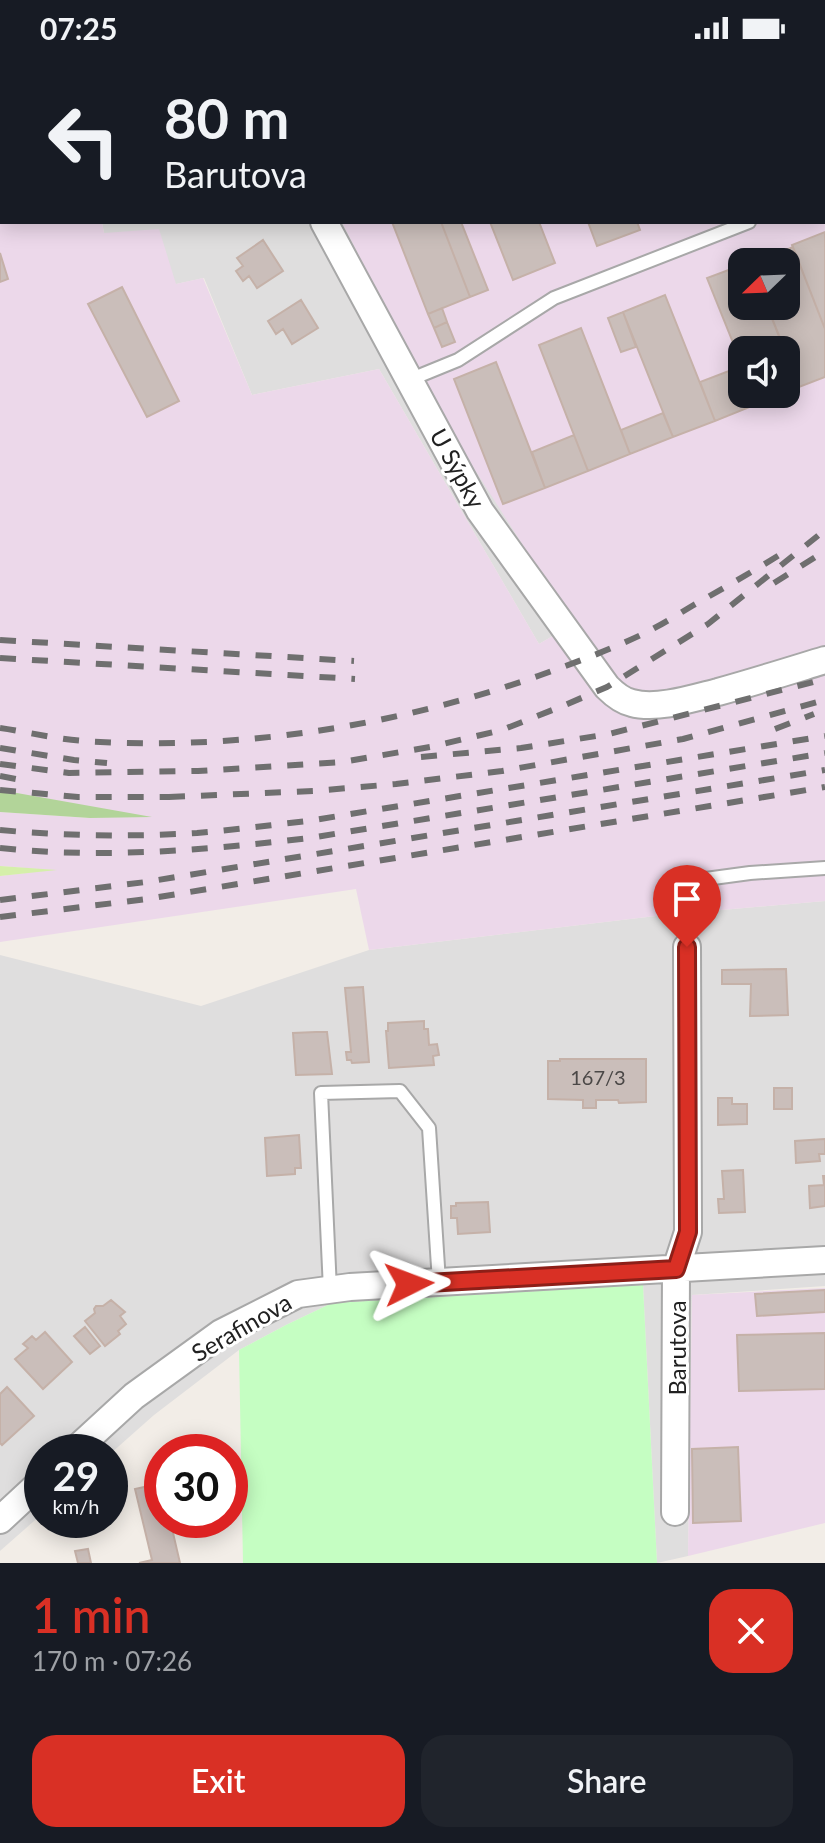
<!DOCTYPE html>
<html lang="en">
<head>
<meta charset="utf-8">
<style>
	body { margin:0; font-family:Lato,sans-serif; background:#20242c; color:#f1f3f6; height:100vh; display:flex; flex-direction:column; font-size:30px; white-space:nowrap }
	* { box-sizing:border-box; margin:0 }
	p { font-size:26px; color:#9ea1a6 }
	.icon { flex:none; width:44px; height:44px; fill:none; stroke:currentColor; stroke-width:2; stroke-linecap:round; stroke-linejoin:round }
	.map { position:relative; height:1507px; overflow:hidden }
	.panel { display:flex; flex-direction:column; background:#171b24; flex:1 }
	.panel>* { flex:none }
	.hud { position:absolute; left:0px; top:0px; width:826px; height:168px; box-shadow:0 4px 20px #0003; background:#171b24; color:#f1f3f6; overflow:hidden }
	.needle { width:52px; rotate:247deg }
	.tools { position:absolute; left:728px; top:192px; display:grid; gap:16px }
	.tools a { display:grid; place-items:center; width:72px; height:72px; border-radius:16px; background:#171b24; box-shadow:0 4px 20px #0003; font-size:40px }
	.speed { position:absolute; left:24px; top:1378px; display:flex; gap:16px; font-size:40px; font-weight:700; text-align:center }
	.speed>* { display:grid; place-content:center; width:104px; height:104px; border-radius:50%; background:#171b24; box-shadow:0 4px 20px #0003; line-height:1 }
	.speed small { font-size:20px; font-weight:400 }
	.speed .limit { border:12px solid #d22; background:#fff; color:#111 }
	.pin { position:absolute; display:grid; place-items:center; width:68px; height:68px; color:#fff; margin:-82px -34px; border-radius:50% 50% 50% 0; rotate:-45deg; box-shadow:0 0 8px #0007 }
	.pin .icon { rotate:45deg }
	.me { position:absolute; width:88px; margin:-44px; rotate:87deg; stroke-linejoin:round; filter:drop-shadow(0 0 6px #0008) }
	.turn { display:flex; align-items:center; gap:28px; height:168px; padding:0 32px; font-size:36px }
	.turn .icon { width:104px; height:104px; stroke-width:2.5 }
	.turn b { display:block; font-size:56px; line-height:68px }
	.round { display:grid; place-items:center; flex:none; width:84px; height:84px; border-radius:24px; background:#20242c }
	.headline { display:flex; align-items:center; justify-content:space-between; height:136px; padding:0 32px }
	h1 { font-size:48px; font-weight:600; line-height:60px; color:#d93025 }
	.button { display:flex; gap:16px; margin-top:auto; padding:16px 32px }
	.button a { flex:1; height:92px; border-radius:24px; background:#d93025; color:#fff; font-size:32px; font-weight:600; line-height:92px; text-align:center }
	.button a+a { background:#20242c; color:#f1f3f6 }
	.status { display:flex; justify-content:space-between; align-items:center; height:56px; padding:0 40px; background:#171b24; direction:ltr }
	.status svg { height:22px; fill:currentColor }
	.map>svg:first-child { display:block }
	.residential { fill:#dfdede }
	.industrial { fill:#ecd8ea; fill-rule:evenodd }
	.grass { fill:#d5efaa }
	.forest { fill:#b2d499 }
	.park { fill:#c5fec2 }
	.building { fill:#cabeba; stroke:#c5b1a8; stroke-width:2 }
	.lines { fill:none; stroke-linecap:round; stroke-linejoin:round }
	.service-casing { stroke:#a8a8a8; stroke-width:16 }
	.minor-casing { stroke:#a8a8a8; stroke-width:30 }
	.service { stroke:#fff; stroke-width:12 }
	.minor { stroke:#fff; stroke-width:26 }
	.rail { stroke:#6f6f6f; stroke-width:6; stroke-dasharray:16 16; stroke-linecap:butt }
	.route-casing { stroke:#8d1f18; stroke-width:20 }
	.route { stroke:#d93025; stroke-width:14 }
	.labels { text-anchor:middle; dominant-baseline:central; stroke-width:6; stroke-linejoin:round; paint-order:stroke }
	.number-label { font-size:20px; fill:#4b4847 }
	.street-label { font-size:24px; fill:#212121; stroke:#fff }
</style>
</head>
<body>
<div class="status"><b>07:25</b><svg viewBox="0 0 49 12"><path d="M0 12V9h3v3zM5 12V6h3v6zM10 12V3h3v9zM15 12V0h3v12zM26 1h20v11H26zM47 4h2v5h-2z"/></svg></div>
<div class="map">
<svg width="825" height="1507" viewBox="0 0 825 1507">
	<rect width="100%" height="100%" fill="#f2ede7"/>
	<path class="residential" d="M0,0H281L282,2H2V93L0,94Z
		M102,166H342L523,487L573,568L539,588L379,313L252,339L204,222L176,228L104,177Z
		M825,845V1230L692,1239L688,1500L657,1507L643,1229L332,1247L286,1269L239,1294L154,1359L110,1398V1396H42V1458L0,1495V899L201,950L369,894L664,859Z"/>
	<path class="industrial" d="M281,0H825V845L664,859L369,894L356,833L0,886V820L51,814L0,810V756L90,762L0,738V94L2,93V166H102L104,177L159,173L176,228L203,222L252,339L379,313L539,588L573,568L435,351L342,166H824V2H282ZM742,206H786V250H742ZM742,294H786V338H742Z
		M825,1232V1467L688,1500L692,1239Z"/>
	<path class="grass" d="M0,810L57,814L0,820Z"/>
	<path class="forest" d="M0,734L152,761L90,762L0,756Z"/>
	<path class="park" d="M643,1229L657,1507H243L239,1294L286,1269L332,1247Z"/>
	<path class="building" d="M327,0H376L377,2H328Z
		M425,0H473L474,2H426Z
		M718,0H766L767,2H718Z
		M392,166H441L470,241L428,258Z
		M441,166H461L488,234L470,241Z
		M490,166H539L555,207L513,224Z
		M588,166H637L640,174L597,190Z
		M825,176V273L792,189Z
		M263,184L283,215L257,232L249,220L243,225L236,215L243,210L237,202Z
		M793,191L825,273V321L799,331L767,250H786V206H756Z
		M0,197L8,223L0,226Z
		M742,209V250H767L785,294H742V309L707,222Z
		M122,231L179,345L147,361L88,248Z
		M665,239L715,365L673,381L623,256Z
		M301,244L318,272L292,288L283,273L276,278L268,265Z
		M442,252L447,266L434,272L428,258Z
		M623,256L636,291L621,296L608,262Z
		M447,266L455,286L442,291L434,272Z
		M581,272L630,398L588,415L539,289Z
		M786,298L799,331L786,336Z
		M496,306L545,432L503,448L454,323Z
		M742,310V338H753L757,348L715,365L700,326Z
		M753,338H782L757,348Z
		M663,357L673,381L630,398L621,374Z
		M574,379L588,415L545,432L532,396Z
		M786,913L788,959L750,960L751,928H722V914Z
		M363,931L369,1006L352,1007L351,1004H347L346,996H351L345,932Z
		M424,965V973H428L429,989L437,988L439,999L433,1000L434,1009L389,1012L386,975H388V967Z
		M316,976H327L332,1018L296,1019L293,977Z
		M560,1003H646V1046L619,1047L618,1044H596V1052H583V1044L548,1043V1005H560Z
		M774,1032H792V1053H774Z
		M718,1042H732V1048H747V1068L718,1069Z
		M299,1079L301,1112H295V1118L267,1120L265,1082Z
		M825,1083V1098H819L820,1105L796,1107L795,1085Z
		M743,1114L745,1156L719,1157L718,1143H724L722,1115Z
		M823,1120H825V1150L810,1152L809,1130L824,1129Z
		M488,1146L490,1176L458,1178L457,1162H451V1150H456V1147Z
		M825,1234V1256L757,1260L755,1238Z
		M111,1244L125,1256L120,1260L126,1268L118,1275L120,1278L105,1290L85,1265L95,1257L94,1253L96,1250H103Z
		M85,1271L100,1290L90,1298L74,1280Z
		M45,1276L72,1306L43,1333L15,1303L28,1292L23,1288L32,1280L36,1284Z
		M825,1277V1333L739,1335L737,1279Z
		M7,1331L34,1360L2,1389L0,1387V1338Z
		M738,1391L741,1465L693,1467L692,1393Z
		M162,1427V1464H170L180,1507H139L152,1504L135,1433Z
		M88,1493L91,1507H78L75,1495Z"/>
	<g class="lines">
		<g class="service-casing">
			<path id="service" d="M618,2L623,0
				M824,136H825
				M409,324L458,304L554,242L749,166
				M687,891L676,827L750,817L825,812
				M330,1234L321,1037L400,1035L429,1072L439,1226"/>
		</g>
		<g class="minor-casing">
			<path id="minor" d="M253,0V2
				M324,166L480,455L607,631C614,638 622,645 632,647C657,654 694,642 718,636C754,626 789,615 825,604
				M73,1396L134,1340L221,1277L298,1238L350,1231L825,1204
				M675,1456L676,1213L688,1176L687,891
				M0,1464L42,1425"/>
		</g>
		<use href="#service" class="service"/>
		<use href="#minor" class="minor"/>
		<path class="rail" d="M774,527L825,495
			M0,584L354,605
			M0,602L355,623
			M0,672C28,676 56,683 84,685C238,695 392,671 538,620C574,607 610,594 645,577C661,569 677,559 692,550C722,533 752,516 781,498
			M775,673L814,658
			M0,692L74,704L107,707
			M421,701L521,692L609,678L825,623
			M0,708L69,717L198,715L342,706L430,691L502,674L565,649L607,631L708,568L825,474
			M0,720L31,726
			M0,734L78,741H180
			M169,741L313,735L396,728L502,715L683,683L825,644
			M0,774C65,780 132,781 197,777C234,774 271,769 308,765L825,680
			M0,792C105,803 206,794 310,782L825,697
			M0,844L146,826L825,714
			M0,861L147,843L825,731"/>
	</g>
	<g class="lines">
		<g class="route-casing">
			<path id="route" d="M409,1228L676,1213L688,1176L687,891"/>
		</g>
		<use href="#route" class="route"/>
	</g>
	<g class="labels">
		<g class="number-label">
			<text x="598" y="1021">167/3</text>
		</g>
		<g class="street-label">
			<text transform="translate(458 412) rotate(61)">U Sýpky</text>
			<text transform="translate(241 1271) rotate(-30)">Serafinova</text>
			<text transform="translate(676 1292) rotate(-90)">Barutova</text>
		</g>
	</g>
</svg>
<div class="tools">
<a><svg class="needle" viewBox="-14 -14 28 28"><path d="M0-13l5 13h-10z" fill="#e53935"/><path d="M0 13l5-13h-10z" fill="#9ea1a6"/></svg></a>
<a><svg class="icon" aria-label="sound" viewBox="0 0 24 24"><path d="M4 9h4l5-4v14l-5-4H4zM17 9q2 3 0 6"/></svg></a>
</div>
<div class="speed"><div>29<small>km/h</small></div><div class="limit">30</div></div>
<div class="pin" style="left:687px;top:891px;background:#d93025"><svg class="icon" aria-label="arrive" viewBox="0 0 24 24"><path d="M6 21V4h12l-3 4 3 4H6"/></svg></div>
<svg class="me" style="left:409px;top:1228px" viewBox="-20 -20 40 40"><path d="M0-17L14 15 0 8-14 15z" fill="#d93025" stroke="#fff" stroke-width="4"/></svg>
<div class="hud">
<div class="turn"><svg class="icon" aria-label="left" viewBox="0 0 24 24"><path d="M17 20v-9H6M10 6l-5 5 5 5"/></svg><div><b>80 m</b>Barutova</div></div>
</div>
</div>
<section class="panel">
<div class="headline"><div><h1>1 min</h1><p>170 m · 07:26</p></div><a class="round" style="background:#d93025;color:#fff"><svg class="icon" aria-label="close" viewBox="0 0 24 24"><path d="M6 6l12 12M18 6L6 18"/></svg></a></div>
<div class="button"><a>Exit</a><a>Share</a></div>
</section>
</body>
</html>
